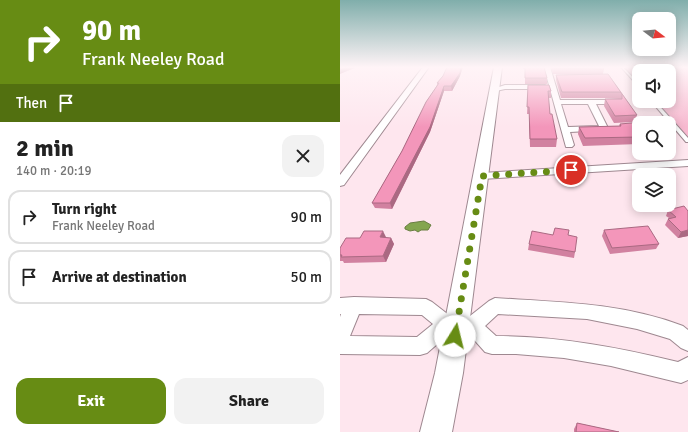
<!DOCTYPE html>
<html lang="en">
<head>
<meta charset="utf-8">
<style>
	body { margin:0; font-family:Signika,sans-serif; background:#f2f2f2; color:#222; height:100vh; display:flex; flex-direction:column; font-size:15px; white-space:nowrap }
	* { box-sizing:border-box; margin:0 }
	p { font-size:13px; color:#767676 }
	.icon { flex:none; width:22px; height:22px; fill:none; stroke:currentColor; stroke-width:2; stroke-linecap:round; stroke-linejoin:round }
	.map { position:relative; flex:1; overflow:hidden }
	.sheet { display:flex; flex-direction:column; background:#fff; width:340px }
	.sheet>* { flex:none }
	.guide { background:#678c14; color:#fff; overflow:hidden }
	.needle { width:26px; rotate:106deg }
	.buttons { position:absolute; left:292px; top:12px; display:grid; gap:8px }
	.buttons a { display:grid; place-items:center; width:44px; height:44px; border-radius:8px; background:#fff; box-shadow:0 2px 10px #0003; font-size:20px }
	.pin { position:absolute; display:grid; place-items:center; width:34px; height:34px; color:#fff; margin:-17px; border:2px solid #fff; border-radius:50%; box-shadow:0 1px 4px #0007 }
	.me { position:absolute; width:44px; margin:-22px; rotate:9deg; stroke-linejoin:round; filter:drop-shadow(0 0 3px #0008) }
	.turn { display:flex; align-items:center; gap:14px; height:84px; padding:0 16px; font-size:18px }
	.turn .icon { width:52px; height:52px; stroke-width:2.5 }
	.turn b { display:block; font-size:28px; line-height:34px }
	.then { display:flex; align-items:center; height:38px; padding:0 16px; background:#0003; gap:8px; font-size:15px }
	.round { display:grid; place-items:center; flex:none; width:42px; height:42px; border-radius:12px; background:#f2f2f2 }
	.head { display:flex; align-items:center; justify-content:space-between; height:68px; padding:0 16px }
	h1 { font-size:24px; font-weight:700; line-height:30px }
	.cta { display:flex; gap:8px; margin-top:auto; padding:8px 16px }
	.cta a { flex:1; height:46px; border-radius:12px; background:#678c14; color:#fff; font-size:16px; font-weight:700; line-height:46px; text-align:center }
	.cta a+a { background:#f2f2f2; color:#222 }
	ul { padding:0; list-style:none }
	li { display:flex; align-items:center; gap:12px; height:54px; margin:0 8px 6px; padding:0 8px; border:2px solid #e0e0e0; border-radius:12px }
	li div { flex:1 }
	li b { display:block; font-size:15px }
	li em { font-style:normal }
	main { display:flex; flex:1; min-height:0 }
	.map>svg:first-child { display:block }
	.green { fill:#f7b8cf }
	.water { fill:#84a54f; stroke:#6a7e43 }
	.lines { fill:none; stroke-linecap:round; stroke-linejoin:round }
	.service-casing { stroke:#9e8890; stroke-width:2 }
	.minor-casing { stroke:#9e8890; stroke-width:2 }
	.secondary-casing { stroke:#9e8890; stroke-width:2 }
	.service { fill:#fff; fill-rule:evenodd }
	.minor { fill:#fff; fill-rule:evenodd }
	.secondary { fill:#fff; fill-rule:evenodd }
	.wall { fill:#d181a0 }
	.shaded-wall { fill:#aa6982 }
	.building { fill:#f396ba; stroke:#aa6982 }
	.route { stroke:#678c14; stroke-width:7; stroke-dasharray:0 12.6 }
</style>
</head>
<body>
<main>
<section class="sheet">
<div class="guide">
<div class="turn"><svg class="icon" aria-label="right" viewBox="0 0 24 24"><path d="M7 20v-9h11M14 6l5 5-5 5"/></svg><div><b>90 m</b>Frank Neeley Road</div></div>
<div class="then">Then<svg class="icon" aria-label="arrive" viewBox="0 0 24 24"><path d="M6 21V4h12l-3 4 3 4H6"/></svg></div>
</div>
<div class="head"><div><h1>2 min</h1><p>140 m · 20:19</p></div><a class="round"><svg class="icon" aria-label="close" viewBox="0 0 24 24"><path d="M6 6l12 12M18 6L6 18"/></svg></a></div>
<ul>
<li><svg class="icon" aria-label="right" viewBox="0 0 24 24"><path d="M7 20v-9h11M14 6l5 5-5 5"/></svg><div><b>Turn right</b><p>Frank Neeley Road</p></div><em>90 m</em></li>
<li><svg class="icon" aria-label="arrive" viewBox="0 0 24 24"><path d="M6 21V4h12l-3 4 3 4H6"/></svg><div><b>Arrive at destination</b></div><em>50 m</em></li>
</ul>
<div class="cta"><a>Exit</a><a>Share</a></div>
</section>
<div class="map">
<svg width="348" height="432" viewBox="0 0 348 432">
	<rect width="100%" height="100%" fill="#fee6ee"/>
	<path class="green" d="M282,67H348V141L313,101H329V71H299V86Z"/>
	<path class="water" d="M84,221L91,225L88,230H81L78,232L75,230L70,231L65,229V227L70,223Z"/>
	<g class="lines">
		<g class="service-casing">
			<path id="service" d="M281,67H283L299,84V87Z
				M311,101H315L348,138V142H346Z"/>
		</g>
		<g class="minor-casing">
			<path id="minor" d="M83,67H89L4,185L0,186V175Z
				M204,67H210L220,100H279V104H256L268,128L267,130L230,132L234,145L232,147H226ZM221,104H248L259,126L228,127Z
				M165,85H205L208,87L205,89H165L156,91L153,89Z
				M348,160V166L142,179L136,176L142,173Z
				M14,297L86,299L92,302L110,316H130L149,301L155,298C218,302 283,303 343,326L348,330V351L341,348L330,339L297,329L247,319L158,314L145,326L156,336C218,336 278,347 338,362L348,357V380L341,383L271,366L224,358L176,354H152L145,352L128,333H110L87,353L80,355L0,354V317L1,314H0V298ZM19,314L82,315L93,324L77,337L10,336Z"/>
		</g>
		<g class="secondary-casing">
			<path id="secondary" d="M154,67H162L123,373L112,432H80L95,373Z"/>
		</g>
		<use href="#service" class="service"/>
		<use href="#minor" class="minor"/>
		<use href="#secondary" class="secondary"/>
	</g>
	<path class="wall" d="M183,67H204L207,78V84H185V69H183Z
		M211,67H262L264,69L263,74H268L297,115L295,122L274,123L264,106L265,99L279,98H221L216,80V75L247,74H213Z
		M120,76L112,91H104L90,132L52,209L35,208L32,203L62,151L97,85V83Z
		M188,85L211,91V98H208L210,114L217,139L216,147H190L189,114H187Z
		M299,123V144L243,146L238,134L239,127L279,126L280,124Z
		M328,210L348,211V236L338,238L325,225L328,219L329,218L326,216Z
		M264,230L319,244L316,249L270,254L262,236Z
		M213,235H228L235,252L234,258L188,250L189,244Z
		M46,237L45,238H51L54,244L46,262L4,263L3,261H0V248L20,238Z
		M237,423L279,432H234V429Z"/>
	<path class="shaded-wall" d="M8,67H17L0,74V70Z
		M121,67H123L120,76L112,91L111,86Z
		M104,86V91L90,132L52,209L50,203Z
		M348,230V236L338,238L341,232Z
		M43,231L46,237L42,243L40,237Z
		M51,238L54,244L46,262L43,256Z"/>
	<path class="building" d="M0,67H8L0,70Z
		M107,67H121L120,73L111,86H104L90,127L50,203H32L62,151L86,102L99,83H97L103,76Z
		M185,67H204L207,78H185Z
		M213,67H262L264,69L214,68Z
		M268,74L297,115L275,116L265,99H282V94L280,92H222L216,75Z
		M188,85H209L211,91H208L210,114H212L217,139H190L189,107H187Z
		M302,122L303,123H299V137L245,138L239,127L281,126L280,124Z
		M344,206L348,211V230L341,232L328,219L336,217L328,210Z
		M308,226L319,244L272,248L264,230Z
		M215,228L229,230L228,235L237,237L235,252L189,244L192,231L213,235Z
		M24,231H43L40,237L51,238L43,256L1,257L2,255H0V248L6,238H20Z
		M237,423L279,432H236Z"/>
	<linearGradient id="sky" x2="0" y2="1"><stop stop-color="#80aeab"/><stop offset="0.53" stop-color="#fff4f7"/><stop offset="1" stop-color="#fff4f7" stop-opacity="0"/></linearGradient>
	<rect width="348" height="127" fill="url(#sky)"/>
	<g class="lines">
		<path class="route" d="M115,336L142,176L231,170"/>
	</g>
</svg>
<div class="buttons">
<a><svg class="needle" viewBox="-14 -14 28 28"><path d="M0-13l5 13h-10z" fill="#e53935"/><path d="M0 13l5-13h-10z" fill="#767676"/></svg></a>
<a><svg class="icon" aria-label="sound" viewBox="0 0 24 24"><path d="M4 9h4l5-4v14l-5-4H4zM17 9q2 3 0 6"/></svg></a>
<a><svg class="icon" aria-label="search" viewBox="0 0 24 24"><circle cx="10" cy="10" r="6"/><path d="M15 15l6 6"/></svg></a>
<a><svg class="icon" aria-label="layers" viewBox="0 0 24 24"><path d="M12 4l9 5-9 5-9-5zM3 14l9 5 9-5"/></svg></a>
</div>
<div class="pin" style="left:231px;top:170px;background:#d93025"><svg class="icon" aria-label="arrive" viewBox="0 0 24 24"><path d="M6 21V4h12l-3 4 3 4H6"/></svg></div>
<svg class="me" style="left:115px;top:336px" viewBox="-20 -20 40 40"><circle r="19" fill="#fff"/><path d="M0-13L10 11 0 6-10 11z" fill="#678c14"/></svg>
</div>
</main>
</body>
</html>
